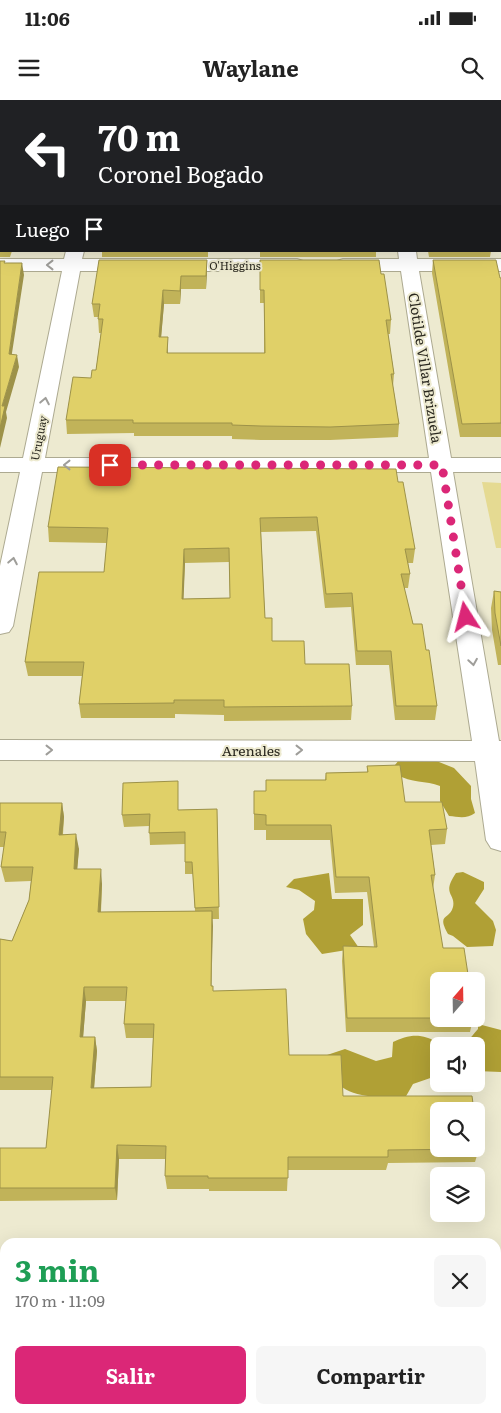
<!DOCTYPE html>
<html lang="es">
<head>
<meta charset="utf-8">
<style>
	body { margin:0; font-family:Literata,serif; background:#f6f6f6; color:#222; height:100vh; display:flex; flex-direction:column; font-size:19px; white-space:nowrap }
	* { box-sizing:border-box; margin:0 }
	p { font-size:16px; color:#767676 }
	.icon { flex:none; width:28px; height:28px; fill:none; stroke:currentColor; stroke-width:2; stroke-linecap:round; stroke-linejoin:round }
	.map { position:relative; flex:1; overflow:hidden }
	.sheet { position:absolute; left:0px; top:1138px; width:501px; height:176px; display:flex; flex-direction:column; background:#fff; border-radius:15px 15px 0 0; box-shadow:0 5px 20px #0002 }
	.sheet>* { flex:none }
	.banner { position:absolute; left:0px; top:0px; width:501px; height:152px; box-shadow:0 5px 20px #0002; background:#202124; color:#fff; overflow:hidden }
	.needle { width:32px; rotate:20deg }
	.buttons { position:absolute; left:430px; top:872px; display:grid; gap:10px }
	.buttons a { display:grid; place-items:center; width:55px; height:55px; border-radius:8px; background:#fff; box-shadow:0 5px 20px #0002; font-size:25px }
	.pin { position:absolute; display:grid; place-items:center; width:42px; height:42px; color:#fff; margin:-21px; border-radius:10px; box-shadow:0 2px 8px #0006 }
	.me { position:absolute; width:55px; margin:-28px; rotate:351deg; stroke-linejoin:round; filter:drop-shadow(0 0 4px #0008) }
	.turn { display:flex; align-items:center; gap:18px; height:105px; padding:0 15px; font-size:22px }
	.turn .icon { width:65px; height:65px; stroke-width:2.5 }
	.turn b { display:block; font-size:35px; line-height:42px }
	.then { display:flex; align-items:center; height:48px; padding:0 15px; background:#0003; gap:10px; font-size:19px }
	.round { display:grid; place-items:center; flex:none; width:52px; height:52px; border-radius:8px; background:#f6f6f6 }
	.summary { display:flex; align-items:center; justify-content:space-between; height:85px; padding:0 15px }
	h1 { font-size:30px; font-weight:700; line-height:38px; color:#1e9e55 }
	.primary-button { display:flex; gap:10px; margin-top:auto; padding:10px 15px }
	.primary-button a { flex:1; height:58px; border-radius:8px; background:#db2777; color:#fff; font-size:20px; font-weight:700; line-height:58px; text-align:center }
	.primary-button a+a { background:#f6f6f6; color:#222 }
	.status { display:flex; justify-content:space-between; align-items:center; height:35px; padding:0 25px; background:#fff; direction:ltr }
	.status svg { height:14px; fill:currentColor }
	header { display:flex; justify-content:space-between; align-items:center; height:65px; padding:0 15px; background:#fff; font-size:22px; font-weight:700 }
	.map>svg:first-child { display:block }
	.green { fill:#e5da92 }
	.water { fill:#b0a035 }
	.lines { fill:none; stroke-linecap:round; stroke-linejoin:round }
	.street-casing { stroke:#adaa91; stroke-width:2 }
	.secondary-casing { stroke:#adaa91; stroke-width:2 }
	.street { fill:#fff; fill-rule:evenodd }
	.secondary { fill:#fff; fill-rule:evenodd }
	.wall { fill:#c1b359; fill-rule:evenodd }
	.shaded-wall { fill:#9d9249 }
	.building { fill:#e0d068; stroke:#9d9249; fill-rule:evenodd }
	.oneway { stroke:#9f9e9a }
	.route { stroke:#db2777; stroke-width:9; stroke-dasharray:0 16.2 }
	.labels { text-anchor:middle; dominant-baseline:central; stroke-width:4; stroke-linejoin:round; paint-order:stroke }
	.far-street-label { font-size:11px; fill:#2a281f; stroke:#edead0 }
	.street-label { font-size:14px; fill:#2a281f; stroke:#edead0 }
</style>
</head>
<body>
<div class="status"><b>11:06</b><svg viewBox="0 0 49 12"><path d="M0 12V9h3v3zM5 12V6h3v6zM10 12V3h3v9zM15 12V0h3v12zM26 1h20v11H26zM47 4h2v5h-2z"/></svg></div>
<header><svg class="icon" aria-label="menu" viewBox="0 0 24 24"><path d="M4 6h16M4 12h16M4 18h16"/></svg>Waylane<svg class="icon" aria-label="search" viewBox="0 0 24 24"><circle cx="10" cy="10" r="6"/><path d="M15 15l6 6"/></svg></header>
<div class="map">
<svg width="501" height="1313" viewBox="0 0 501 1313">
	<rect width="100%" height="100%" fill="#edead0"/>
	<path class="green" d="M482,382L501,383V448H496Z"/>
	<path class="water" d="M399,660H434L454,668L471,686V699L475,713C467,719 459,717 449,716L440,701V686C426,680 411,684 397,674L395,665Z
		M463,772L484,782V789L475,803L493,821L496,830L493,846L467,847L453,836L448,834C436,813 450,820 453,807C456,793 441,795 456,773Z
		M329,773L332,799H363V825L350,835L359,848L322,854L306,834L303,819L314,810L315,801L299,790L286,787L294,779Z
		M478,924L501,930V972L476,971V946H439V975L413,984L405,998C388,997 353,999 340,985C334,979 330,969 325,962L327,955L345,949L376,961L392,957L393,942C402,938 410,935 420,936C434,938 453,951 467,941C471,938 474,933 478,929Z"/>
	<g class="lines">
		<g class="street-casing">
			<path id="street" d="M96,0H112V1H97Z
				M376,0H392V1H377Z
				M66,151H84L82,159H297L303,161L306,165L303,169L297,171H80L45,358H429L401,171H343L337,169L334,165L337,161L343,159H399L398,151H416L417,159H501V171H419L451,358H501V372H453L499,641H501V751L491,748L486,740L475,661L0,660V640L472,641L431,372H42L13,526L9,532L0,534V466L20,372H0V358H23L62,171H0V159H64Z"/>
		</g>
		<g class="secondary-casing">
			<path id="secondary" d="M496,1180H501V1218H496Z
				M0,1181H5V1219H0Z
				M496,1237H501V1275H496Z
				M0,1238H5V1276H0Z"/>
		</g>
		<use href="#street" class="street"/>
		<use href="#secondary" class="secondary"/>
	</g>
	<path class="wall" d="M0,0H67V1H1V16L0,17Z
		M406,0H501V62H500V1H406Z
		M1,17V151H12L10,157H0V18Z
		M102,151H208V157H102Z
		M260,151H376V157H260Z
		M428,151H491L490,157H429Z
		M207,160L206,189H181L180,204H164L161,237L168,253H264V203H260V160L381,174L391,220L390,234H388L394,274L393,286L399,324L398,337L330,340H261L232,339V336H134V333L67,334L66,320L96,270L101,233H99L98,217H94L92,204Z
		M433,160L501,178V337H460L432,173Z
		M398,382L415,449L413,463H408L410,474L408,488H404L413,524L426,550L437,606L435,620H395L389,565H356L351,507L325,508L316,431L261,432L265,518L272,541L305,564L352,606L351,620L224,621V615L175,614V618H81L79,604L82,576H28L25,562L104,472L107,443L49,442L48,427ZM229,462L230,498L183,499L185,463Z
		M494,491L501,492V565H498L492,530L491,508Z
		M367,666L405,702L447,729L445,744L431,745L435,775L433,789L439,881V919H473L470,932H346L342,861L343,846L374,847L367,792L335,793L330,740H266V730H254V691H266L325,680L326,673L367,672Z
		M178,681V710L217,709L219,819H212L211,886L213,891L289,955L343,996L479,1049L475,1062L388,1063L386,1070H288L287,1091H209V1089H167L165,1076L166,1059H119L117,1100L0,1101V1048H46L52,990H0V839L12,841L29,800L31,781L5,782L1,767L4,747H0V703H62L64,717L63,734L79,749L77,769L102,784L101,812L195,811L193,774H185V744L150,745L149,726L124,727L122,715ZM86,901H126L124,924L126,938H153L151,987L94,988L97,951L95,937H83Z"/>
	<path class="shaded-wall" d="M207,160V173L206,189V176Z
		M22,163L24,175L10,266L9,254Z
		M181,176V189L180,204V191Z
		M163,190L164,204L160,250L159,237Z
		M168,237V250L167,266V253Z
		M17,255L19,267L6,312L7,318L0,348V328L2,306Z
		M184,449L185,463L183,514L182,499Z
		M62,703L64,717L61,749L59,735Z
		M76,734L79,749L76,784L74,769Z
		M101,769L102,784L100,826L98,812Z
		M212,811L213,826L211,901V886Z
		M84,887L86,901L82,951L80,937Z
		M95,937L97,951L93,1001L91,988Z
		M117,1045L119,1059L117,1100L115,1088Z"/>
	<path class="building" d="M0,0H59V1H1V7L0,6Z
		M125,0H353V1H124Z
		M408,0H501V51H500V1H408Z
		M1,17V146H0V18Z
		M99,160H207L206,176H181L180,191L163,190L159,237H168L167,253H265L264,190H260V160H379L381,174H384L391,220H386L394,274H391L399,324L330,327L261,326L232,325V323H133V320H66L73,277L91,278L92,270H96L103,219H98L100,204H92Z
		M433,160H496L500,178H501V323L462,324Z
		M0,161H5L4,163H22L9,254L17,255L2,306H5L0,328Z
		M58,367L396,369L398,382H403L415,449H405L410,474H401L413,524H422L426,550H429L437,606H396L391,551H357L352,493L326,494L317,417L260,418L265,518H272V541H304L305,564H349L352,606L224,607V600H174V603L79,604L84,562H25L39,472H104L108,428L48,427ZM229,448L230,498L182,499L184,449Z
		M494,491L501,492V546L495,513Z
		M400,665L405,702H442L447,729L429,730L435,775H431L443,848H464L469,881H439V918H347L343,846L377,847L369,777H336L331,725H266V715L254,714V691H266V680H326V673L368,672L367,666Z
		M178,681V710L217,709L219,807L195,808L192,762H185V732L149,733L150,714L122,715L123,683Z
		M0,703H62L59,735L76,734L74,769H101L98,812L212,811L211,886H213V891L286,889L289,955H341L343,996H472L474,1011H439V1049H476V1030L479,1049L388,1050V1057H288V1078H208V1076H165L166,1046L117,1045L115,1088H0V1048H46L53,977H0V839L12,841L29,800L33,767H1L6,732H0ZM84,887H127L124,924H154L151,987L91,988L95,937H80Z"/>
	<defs><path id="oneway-chevron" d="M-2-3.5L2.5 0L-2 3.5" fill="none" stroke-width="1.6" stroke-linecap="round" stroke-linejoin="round" transform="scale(1.25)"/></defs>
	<g class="oneway">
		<use href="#oneway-chevron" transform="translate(50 165) rotate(-180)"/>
		<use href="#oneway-chevron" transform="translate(45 301) rotate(-79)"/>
		<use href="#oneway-chevron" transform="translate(67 365) rotate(-180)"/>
		<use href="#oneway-chevron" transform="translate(13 461) rotate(-79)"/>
		<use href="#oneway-chevron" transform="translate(473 562) rotate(81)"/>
		<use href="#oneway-chevron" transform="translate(49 650)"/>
		<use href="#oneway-chevron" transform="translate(299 650)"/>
	</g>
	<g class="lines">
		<path class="route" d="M110,365H442L466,517"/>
	</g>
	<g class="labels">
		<g class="far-street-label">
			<text x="235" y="165">O'Higgins</text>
			<text transform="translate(38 338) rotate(-79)">Uruguay</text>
		</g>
		<g class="street-label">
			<text transform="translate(426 268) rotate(81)">Clotilde Villar Brizuela</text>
			<text x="251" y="650">Arenales</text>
		</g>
	</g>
</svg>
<div class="buttons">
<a><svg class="needle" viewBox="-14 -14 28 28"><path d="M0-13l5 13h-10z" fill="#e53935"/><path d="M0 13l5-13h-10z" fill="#767676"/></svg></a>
<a><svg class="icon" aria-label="sound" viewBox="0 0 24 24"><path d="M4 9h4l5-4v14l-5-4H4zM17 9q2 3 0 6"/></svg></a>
<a><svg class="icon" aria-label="search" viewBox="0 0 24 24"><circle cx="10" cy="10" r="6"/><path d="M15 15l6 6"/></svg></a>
<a><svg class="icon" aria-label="layers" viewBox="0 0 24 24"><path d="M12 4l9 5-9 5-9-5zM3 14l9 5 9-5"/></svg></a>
</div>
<div class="pin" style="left:110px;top:365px;background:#d93025"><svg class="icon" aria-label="arrive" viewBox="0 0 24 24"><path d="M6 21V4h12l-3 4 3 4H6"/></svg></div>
<svg class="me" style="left:466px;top:517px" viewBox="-20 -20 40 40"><path d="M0-17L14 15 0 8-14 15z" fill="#db2777" stroke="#fff" stroke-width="4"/></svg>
<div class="banner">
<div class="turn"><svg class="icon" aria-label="left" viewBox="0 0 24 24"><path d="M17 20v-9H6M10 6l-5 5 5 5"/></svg><div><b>70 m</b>Coronel Bogado</div></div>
<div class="then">Luego<svg class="icon" aria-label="arrive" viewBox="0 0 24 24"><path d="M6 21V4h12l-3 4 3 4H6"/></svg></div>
</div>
<section class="sheet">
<div class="summary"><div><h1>3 min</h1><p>170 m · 11:09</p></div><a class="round"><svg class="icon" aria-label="close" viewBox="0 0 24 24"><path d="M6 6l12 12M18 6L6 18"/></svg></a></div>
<div class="primary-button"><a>Salir</a><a>Compartir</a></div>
</section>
</div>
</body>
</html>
